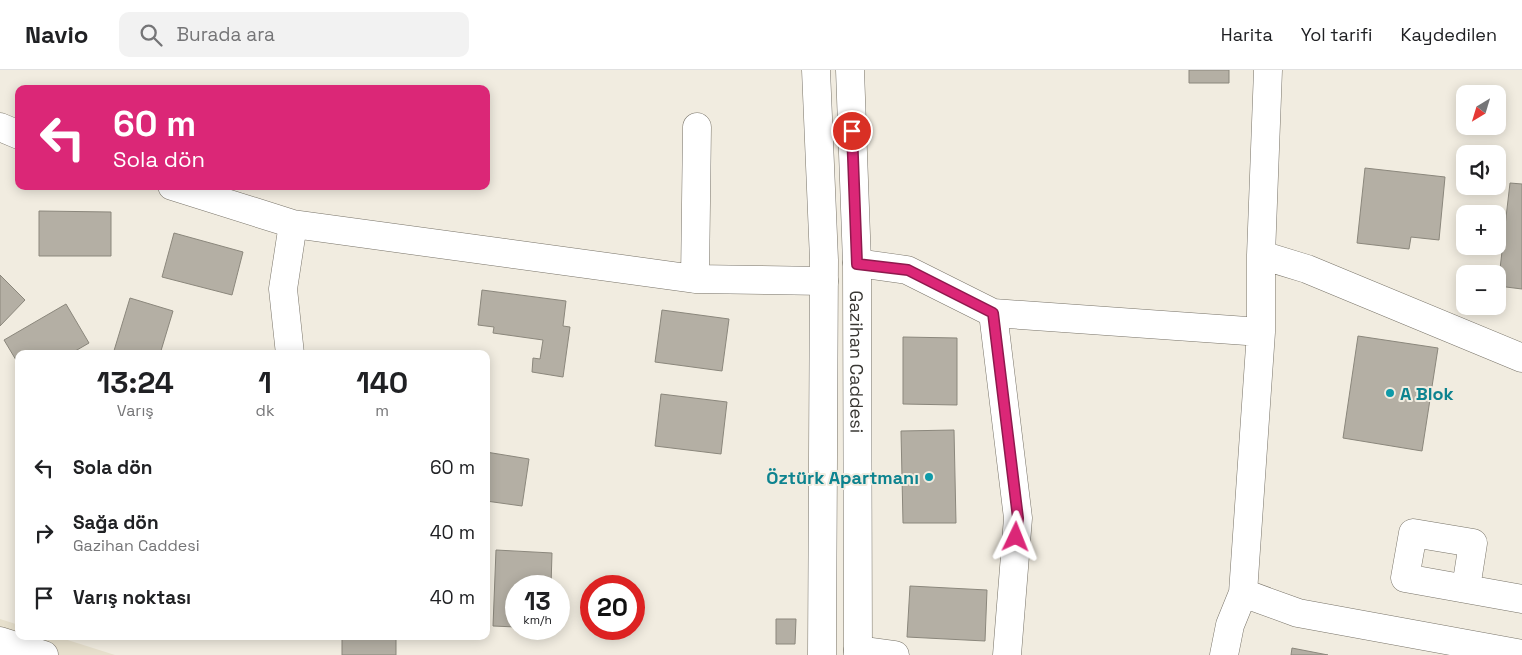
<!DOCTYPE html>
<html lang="tr">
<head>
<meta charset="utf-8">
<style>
	body { margin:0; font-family:"Space Grotesk",sans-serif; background:#f2f2f2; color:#202124; height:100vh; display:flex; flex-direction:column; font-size:19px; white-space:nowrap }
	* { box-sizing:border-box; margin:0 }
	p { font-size:16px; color:#757577 }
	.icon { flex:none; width:28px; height:28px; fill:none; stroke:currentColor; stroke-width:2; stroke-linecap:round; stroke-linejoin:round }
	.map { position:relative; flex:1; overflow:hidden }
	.drawer { position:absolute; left:15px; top:280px; width:475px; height:290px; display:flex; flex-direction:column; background:#fff; border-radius:10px; box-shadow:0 2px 12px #0003 }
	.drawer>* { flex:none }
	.banner { position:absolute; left:15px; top:15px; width:475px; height:105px; border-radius:10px; box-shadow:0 2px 12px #0003; background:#db2777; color:#fff; overflow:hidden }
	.needle { width:32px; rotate:218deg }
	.fabs { position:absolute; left:1456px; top:15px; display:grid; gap:10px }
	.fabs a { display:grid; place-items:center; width:50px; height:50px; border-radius:10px; background:#fff; box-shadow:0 2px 12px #0003; font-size:25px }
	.speed { position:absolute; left:505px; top:505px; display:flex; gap:10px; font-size:25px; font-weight:700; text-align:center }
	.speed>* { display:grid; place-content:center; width:65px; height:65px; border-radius:50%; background:#fff; box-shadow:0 2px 12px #0003; line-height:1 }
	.speed small { font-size:12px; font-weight:400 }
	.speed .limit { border:8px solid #d22; background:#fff; color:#111 }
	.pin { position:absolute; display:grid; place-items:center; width:42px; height:42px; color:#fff; margin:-21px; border:2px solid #fff; border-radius:50%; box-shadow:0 1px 5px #0007 }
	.me { position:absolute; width:55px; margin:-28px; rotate:2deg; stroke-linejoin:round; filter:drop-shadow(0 0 4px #0008) }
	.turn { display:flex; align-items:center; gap:18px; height:105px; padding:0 15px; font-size:22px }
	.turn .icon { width:65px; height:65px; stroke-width:2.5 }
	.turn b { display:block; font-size:35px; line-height:42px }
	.eta { display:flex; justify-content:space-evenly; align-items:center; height:85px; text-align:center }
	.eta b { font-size:30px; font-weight:600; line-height:35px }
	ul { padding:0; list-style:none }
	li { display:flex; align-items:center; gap:15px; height:65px; padding:0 15px }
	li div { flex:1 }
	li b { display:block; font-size:19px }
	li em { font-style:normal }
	header { display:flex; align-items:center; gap:30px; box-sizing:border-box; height:70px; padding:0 25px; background:#fff; border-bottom:1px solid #e0e0e0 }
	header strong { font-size:24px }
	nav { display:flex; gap:28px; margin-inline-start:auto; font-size:18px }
	.search { width:350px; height:45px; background:#f2f2f2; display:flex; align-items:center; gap:12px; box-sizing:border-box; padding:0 18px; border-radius:10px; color:#757577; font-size:19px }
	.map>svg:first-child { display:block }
	.built { fill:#e7e0cd }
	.building { fill:#b4afa4; stroke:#8b877c }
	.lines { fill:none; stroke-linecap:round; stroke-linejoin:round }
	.minor-casing { stroke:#787368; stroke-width:29 }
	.major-casing { stroke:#787368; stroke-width:29 }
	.minor { stroke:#fff; stroke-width:28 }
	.major { stroke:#fff; stroke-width:28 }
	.route-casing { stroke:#8e194d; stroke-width:12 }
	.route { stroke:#db2777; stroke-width:9 }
	.culture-dot { fill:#0f9aa8; stroke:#f1ece0; stroke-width:2 }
	.labels { text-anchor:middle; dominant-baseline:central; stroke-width:4; stroke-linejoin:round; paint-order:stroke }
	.street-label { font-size:18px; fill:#393733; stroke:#f1ece0 }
	.culture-label { font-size:18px; font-weight:bold; fill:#0d838f; stroke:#f1ece0; text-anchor:start }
</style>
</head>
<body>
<header>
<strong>Navio</strong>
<div class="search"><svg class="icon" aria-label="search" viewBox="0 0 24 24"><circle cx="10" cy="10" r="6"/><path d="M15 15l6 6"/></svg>Burada ara</div>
<nav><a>Harita</a><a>Yol tarifi</a><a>Kaydedilen</a></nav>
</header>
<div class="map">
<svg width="1522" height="585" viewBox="0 0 1522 585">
	<rect width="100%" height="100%" fill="#f1ece0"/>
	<path class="built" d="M0,549L19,555V566H55L115,585H0Z"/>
	<path class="building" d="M1189,0H1229V13H1189Z
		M1365,98L1445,107L1439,170L1411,167L1409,179L1357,173Z
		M1510,113L1522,114V219L1498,216Z
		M39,141L111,142V186H39Z
		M174,163L243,182L232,225L162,207Z
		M0,205L25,230L0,256Z
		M482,220L566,231L563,256L570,257L563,307L532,302L533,288L540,289L543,270L493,263L494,257L478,255Z
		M130,228L173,241L160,284H113Z
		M66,234L89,273L70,284H19V295L4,270Z
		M662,240L729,249L722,301L655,292Z
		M1358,266L1438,278L1422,381L1343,368Z
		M903,267L957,268V335L903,334Z
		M661,324L727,332L721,384L655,376Z
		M954,360L956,453H903L901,361Z
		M486,382L529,389L522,436L486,431Z
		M496,480L552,483L551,516H516V557L493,556Z
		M910,516L987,520L985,571L907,567Z
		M776,549H796L795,574H776Z
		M342,566H396V585H342Z
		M1292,578L1328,585H1291Z"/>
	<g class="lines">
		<g class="minor-casing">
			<path id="minor" d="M0,57L19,65
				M172,116L293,154L695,209L824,211
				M1261,185L1307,199L1522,288
				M857,193L907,200L993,243L1261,262
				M695,209L697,57
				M993,243L1018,448L1007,585
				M290,284L283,219L293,154
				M1466,518L1473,473L1413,463L1405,508L1522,529
				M1243,523L1298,543L1522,584
				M0,571L44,585
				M858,580L895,585
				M1224,585L1230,555L1243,523L1261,262V185L1268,0"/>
		</g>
		<g class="major-casing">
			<g id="major">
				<path d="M816,0L824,190L822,585"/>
				<path id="s1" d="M850,0L857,193L858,585"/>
			</g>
		</g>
		<use href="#minor" class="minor"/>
		<use href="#major" class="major"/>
	</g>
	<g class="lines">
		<g class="route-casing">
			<path id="route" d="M852,61L857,194L908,200L993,243L1018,448L1016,467"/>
		</g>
		<use href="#route" class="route"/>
	</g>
	<g class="culture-dot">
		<circle cx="1390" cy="323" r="5"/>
		<circle cx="929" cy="407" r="5"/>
	</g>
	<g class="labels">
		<g class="street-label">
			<text stroke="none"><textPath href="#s1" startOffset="292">Gazihan Caddesi</textPath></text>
		</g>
		<g class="culture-label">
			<text x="1400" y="323">A Blok</text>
			<text x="919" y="407" text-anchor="end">Öztürk Apartmanı</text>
		</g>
	</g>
</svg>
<div class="fabs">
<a><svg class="needle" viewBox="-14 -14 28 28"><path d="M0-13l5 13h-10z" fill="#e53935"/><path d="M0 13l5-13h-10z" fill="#757577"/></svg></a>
<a><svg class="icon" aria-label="sound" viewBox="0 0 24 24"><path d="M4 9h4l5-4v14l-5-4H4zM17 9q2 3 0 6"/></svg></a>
<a>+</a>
<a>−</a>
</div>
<div class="speed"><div>13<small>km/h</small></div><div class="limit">20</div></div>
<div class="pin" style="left:852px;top:61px;background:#d93025"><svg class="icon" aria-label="arrive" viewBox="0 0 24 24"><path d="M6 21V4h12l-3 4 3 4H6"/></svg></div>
<svg class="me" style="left:1016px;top:467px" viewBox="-20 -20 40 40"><path d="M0-17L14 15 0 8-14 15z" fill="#db2777" stroke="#fff" stroke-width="4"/></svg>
<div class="banner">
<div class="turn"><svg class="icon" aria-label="left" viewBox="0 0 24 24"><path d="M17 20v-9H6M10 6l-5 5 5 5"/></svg><div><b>60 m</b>Sola dön</div></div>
</div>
<section class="drawer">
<div class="eta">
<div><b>13:24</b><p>Varış</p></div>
<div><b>1</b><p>dk</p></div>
<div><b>140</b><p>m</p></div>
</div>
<ul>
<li><svg class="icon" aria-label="left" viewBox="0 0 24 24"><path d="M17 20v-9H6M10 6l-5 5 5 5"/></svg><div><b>Sola dön</b></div><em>60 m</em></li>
<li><svg class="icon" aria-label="right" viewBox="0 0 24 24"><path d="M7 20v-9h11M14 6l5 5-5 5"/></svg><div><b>Sağa dön</b><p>Gazihan Caddesi</p></div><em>40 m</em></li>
<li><svg class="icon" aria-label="arrive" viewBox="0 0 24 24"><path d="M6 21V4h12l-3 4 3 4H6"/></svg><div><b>Varış noktası</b></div><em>40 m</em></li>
</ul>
</section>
</div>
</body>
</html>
